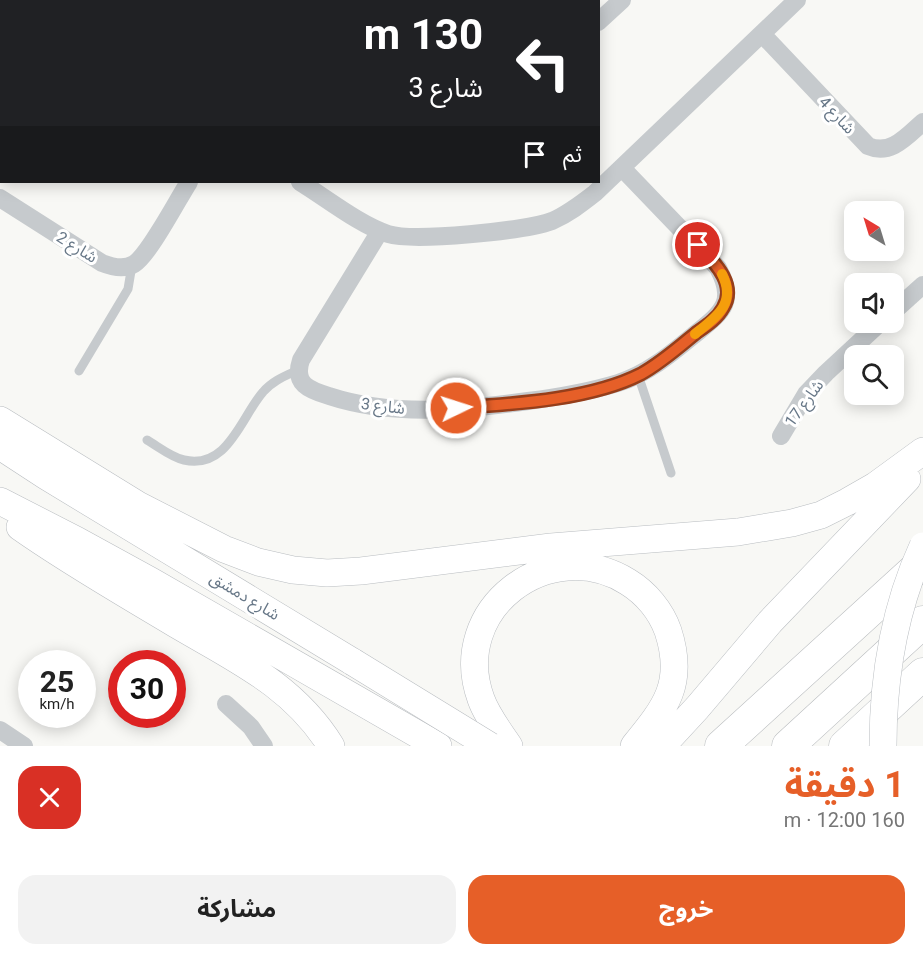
<!DOCTYPE html>
<html lang="ar">
<head>
<meta charset="utf-8">
<style>
	body { margin:0; font-family:Roboto,"Noto Sans Arabic",sans-serif; background:#f2f2f2; color:#222; direction:rtl; height:100vh; display:flex; flex-direction:column; font-size:22px; white-space:nowrap }
	* { box-sizing:border-box; margin:0 }
	p { font-size:20px; color:#767676 }
	.icon { flex:none; width:33px; height:33px; fill:none; stroke:currentColor; stroke-width:2; stroke-linecap:round; stroke-linejoin:round }
	.map { position:relative; height:746px; overflow:hidden; direction:ltr }
	.sheet { display:flex; flex-direction:column; background:#fff; flex:1 }
	.sheet>* { flex:none }
	.hud { position:absolute; left:0px; top:0px; width:600px; height:183px; box-shadow:0 3px 15px #0003; direction:rtl; background:#202124; color:#fff; overflow:hidden }
	.needle { width:39px; rotate:322deg }
	.controls { position:absolute; left:844px; top:201px; display:grid; gap:12px }
	.controls a { display:grid; place-items:center; width:60px; height:60px; border-radius:12px; background:#fff; box-shadow:0 3px 15px #0003; font-size:30px }
	.speed { position:absolute; left:18px; top:650px; display:flex; gap:12px; font-size:30px; font-weight:700; text-align:center }
	.speed>* { display:grid; place-content:center; width:78px; height:78px; border-radius:50%; background:#fff; box-shadow:0 3px 15px #0003; line-height:1 }
	.speed small { font-size:15px; font-weight:400 }
	.speed .limit { border:9px solid #d22; background:#fff; color:#111 }
	.pin { position:absolute; display:grid; place-items:center; width:51px; height:51px; color:#fff; margin:-26px; border:3px solid #fff; border-radius:50%; box-shadow:0 2px 6px #0007 }
	.me { position:absolute; width:66px; margin:-33px; rotate:86deg; stroke-linejoin:round; filter:drop-shadow(0 0 4px #0008) }
	.turn { display:flex; align-items:center; gap:21px; height:126px; padding:0 18px; font-size:27px }
	.turn .icon { width:78px; height:78px; stroke-width:2.5 }
	.turn b { display:block; font-size:42px; line-height:51px }
	.then { display:flex; align-items:center; height:57px; padding:0 18px; background:#0003; gap:12px; font-size:22px }
	.round { display:grid; place-items:center; flex:none; width:63px; height:63px; border-radius:18px; background:#f2f2f2 }
	.headline { display:flex; align-items:center; justify-content:space-between; height:102px; padding:0 18px }
	h1 { font-size:36px; font-weight:700; line-height:45px; color:#e65f28 }
	.cta { display:flex; gap:12px; margin-top:auto; padding:12px 18px }
	.cta a { flex:1; height:69px; border-radius:18px; background:#e65f28; color:#fff; font-size:24px; font-weight:700; line-height:69px; text-align:center }
	.cta a+a { background:#f2f2f2; color:#222 }
	.map>svg:first-child { display:block }
	.lines { fill:none; stroke-linecap:round; stroke-linejoin:round }
	.primary-casing { stroke:#b9bdc1; stroke-width:28 }
	.highway-casing { stroke:#b9bcbf; stroke-width:33 }
	.lane { stroke:#c6cacd; stroke-width:9 }
	.street { stroke:#c6cacd; stroke-width:18 }
	.primary { stroke:#fff; stroke-width:27 }
	.highway { stroke:#fff; stroke-width:32 }
	.primary-bridge-casing { stroke:#b9bdc1; stroke-width:28; stroke-linecap:butt }
	.primary-bridge { stroke:#fff; stroke-width:27 }
	.route-casing { stroke:#963e1a; stroke-width:15 }
	.route { stroke:#e65f28; stroke-width:10 }
	.slow { stroke:#f59e0b; stroke-width:10 }
	.labels { text-anchor:middle; dominant-baseline:central; stroke-width:6; stroke-linejoin:round; paint-order:stroke }
	.street-label { font-size:16px; fill:#677787; stroke:#fff }
</style>
</head>
<body>
<div class="map">
<svg width="923" height="746" viewBox="0 0 923 746">
	<rect width="100%" height="100%" fill="#f8f8f5"/>
	<g class="lines">
		<g class="primary-casing">
			<path id="primary" d="M0,420L138,505L224,549L258,562L293,570L327,573L361,571L551,547L738,532L792,523L821,515L847,502L875,486L923,451
				M0,446L46,476L353,662
				M0,501L78,541L151,581L438,746
				M20,527C71,563 126,594 179,626C237,660 294,686 331,746
				M509,746C499,731 487,716 481,699C448,609 549,533 628,582C646,593 661,611 668,631C685,683 666,707 634,746
				M662,746L697,708L770,622L907,479"/>
		</g>
		<g class="highway-casing">
			<path id="highway" d="M721,746L922,563
				M788,746L923,622
				M845,746L923,674"/>
		</g>
		<path class="lane" d="M79,371L128,289L132,265
			M638,375L671,473
			M147,440C159,447 171,457 184,460C228,470 241,417 263,392C272,381 285,376 298,370"/>
		<path class="street" d="M18,0L21,2
			M380,0L381,2
			M216,2L218,0
			M598,22L622,0
			M762,34L868,146C891,156 907,136 923,122
			M300,182C326,198 360,225 388,234C414,242 525,231 552,221C568,214 581,204 595,193L797,0
			M0,198L102,263C112,267 124,270 134,264C149,255 178,199 189,182
			M380,231L301,360C293,384 309,390 329,396C393,417 463,410 528,401C559,397 588,392 618,383C647,374 671,354 694,335C721,313 737,303 718,268L622,168
			M894,311L923,285
			M781,436L806,394L826,373L881,322
			M226,704L251,727L264,746
			M0,730L24,746"/>
		<use href="#primary" class="primary"/>
		<use href="#highway" class="highway"/>
		<g class="primary-bridge-casing">
			<path id="primary-bridge" d="M353,662L490,746
				M883,746C883,677 894,609 923,546"/>
		</g>
		<use href="#primary-bridge" class="primary-bridge"/>
	</g>
	<g class="lines">
		<g class="route-casing">
			<path id="route" d="M456,408C513,404 590,400 641,374C661,363 679,347 696,333C706,326 717,319 723,308C738,284 713,261 698,245"/>
		</g>
		<use href="#route" class="route"/>
		<path class="slow" d="M695,334C716,317 737,304 722,274"/>
	</g>
	<g class="labels">
		<g class="street-label">
			<text transform="translate(837 115) rotate(47)">شارع 4</text>
			<text transform="translate(77 247) rotate(32)">شارع 2</text>
			<text transform="translate(804 403) rotate(-54)">شارع 17</text>
			<text transform="translate(383 406) rotate(7)">شارع 3</text>
			<text transform="translate(245 596) rotate(31)">شارع دمشق</text>
		</g>
	</g>
</svg>
<div class="controls">
<a><svg class="needle" viewBox="-14 -14 28 28"><path d="M0-13l5 13h-10z" fill="#e53935"/><path d="M0 13l5-13h-10z" fill="#767676"/></svg></a>
<a><svg class="icon" aria-label="sound" viewBox="0 0 24 24"><path d="M4 9h4l5-4v14l-5-4H4zM17 9q2 3 0 6"/></svg></a>
<a><svg class="icon" aria-label="search" viewBox="0 0 24 24"><circle cx="10" cy="10" r="6"/><path d="M15 15l6 6"/></svg></a>
</div>
<div class="speed"><div>25<small>km/h</small></div><div class="limit">30</div></div>
<div class="pin" style="left:698px;top:245px;background:#d93025"><svg class="icon" aria-label="arrive" viewBox="0 0 24 24"><path d="M6 21V4h12l-3 4 3 4H6"/></svg></div>
<svg class="me" style="left:456px;top:408px" viewBox="-20 -20 40 40"><circle r="17" fill="#e65f28" stroke="#fff" stroke-width="3"/><path d="M0-11L8 9 0 5-8 9z" fill="#fff"/></svg>
<div class="hud">
<div class="turn"><svg class="icon" aria-label="left" viewBox="0 0 24 24"><path d="M17 20v-9H6M10 6l-5 5 5 5"/></svg><div><b>130 m</b>شارع 3</div></div>
<div class="then">ثم<svg class="icon" aria-label="arrive" viewBox="0 0 24 24"><path d="M6 21V4h12l-3 4 3 4H6"/></svg></div>
</div>
</div>
<section class="sheet">
<div class="headline"><div><h1>1 دقيقة</h1><p>160 m · 12:00</p></div><a class="round" style="background:#d93025;color:#fff"><svg class="icon" aria-label="close" viewBox="0 0 24 24"><path d="M6 6l12 12M18 6L6 18"/></svg></a></div>
<div class="cta"><a>خروج</a><a>مشاركة</a></div>
</section>
</body>
</html>
